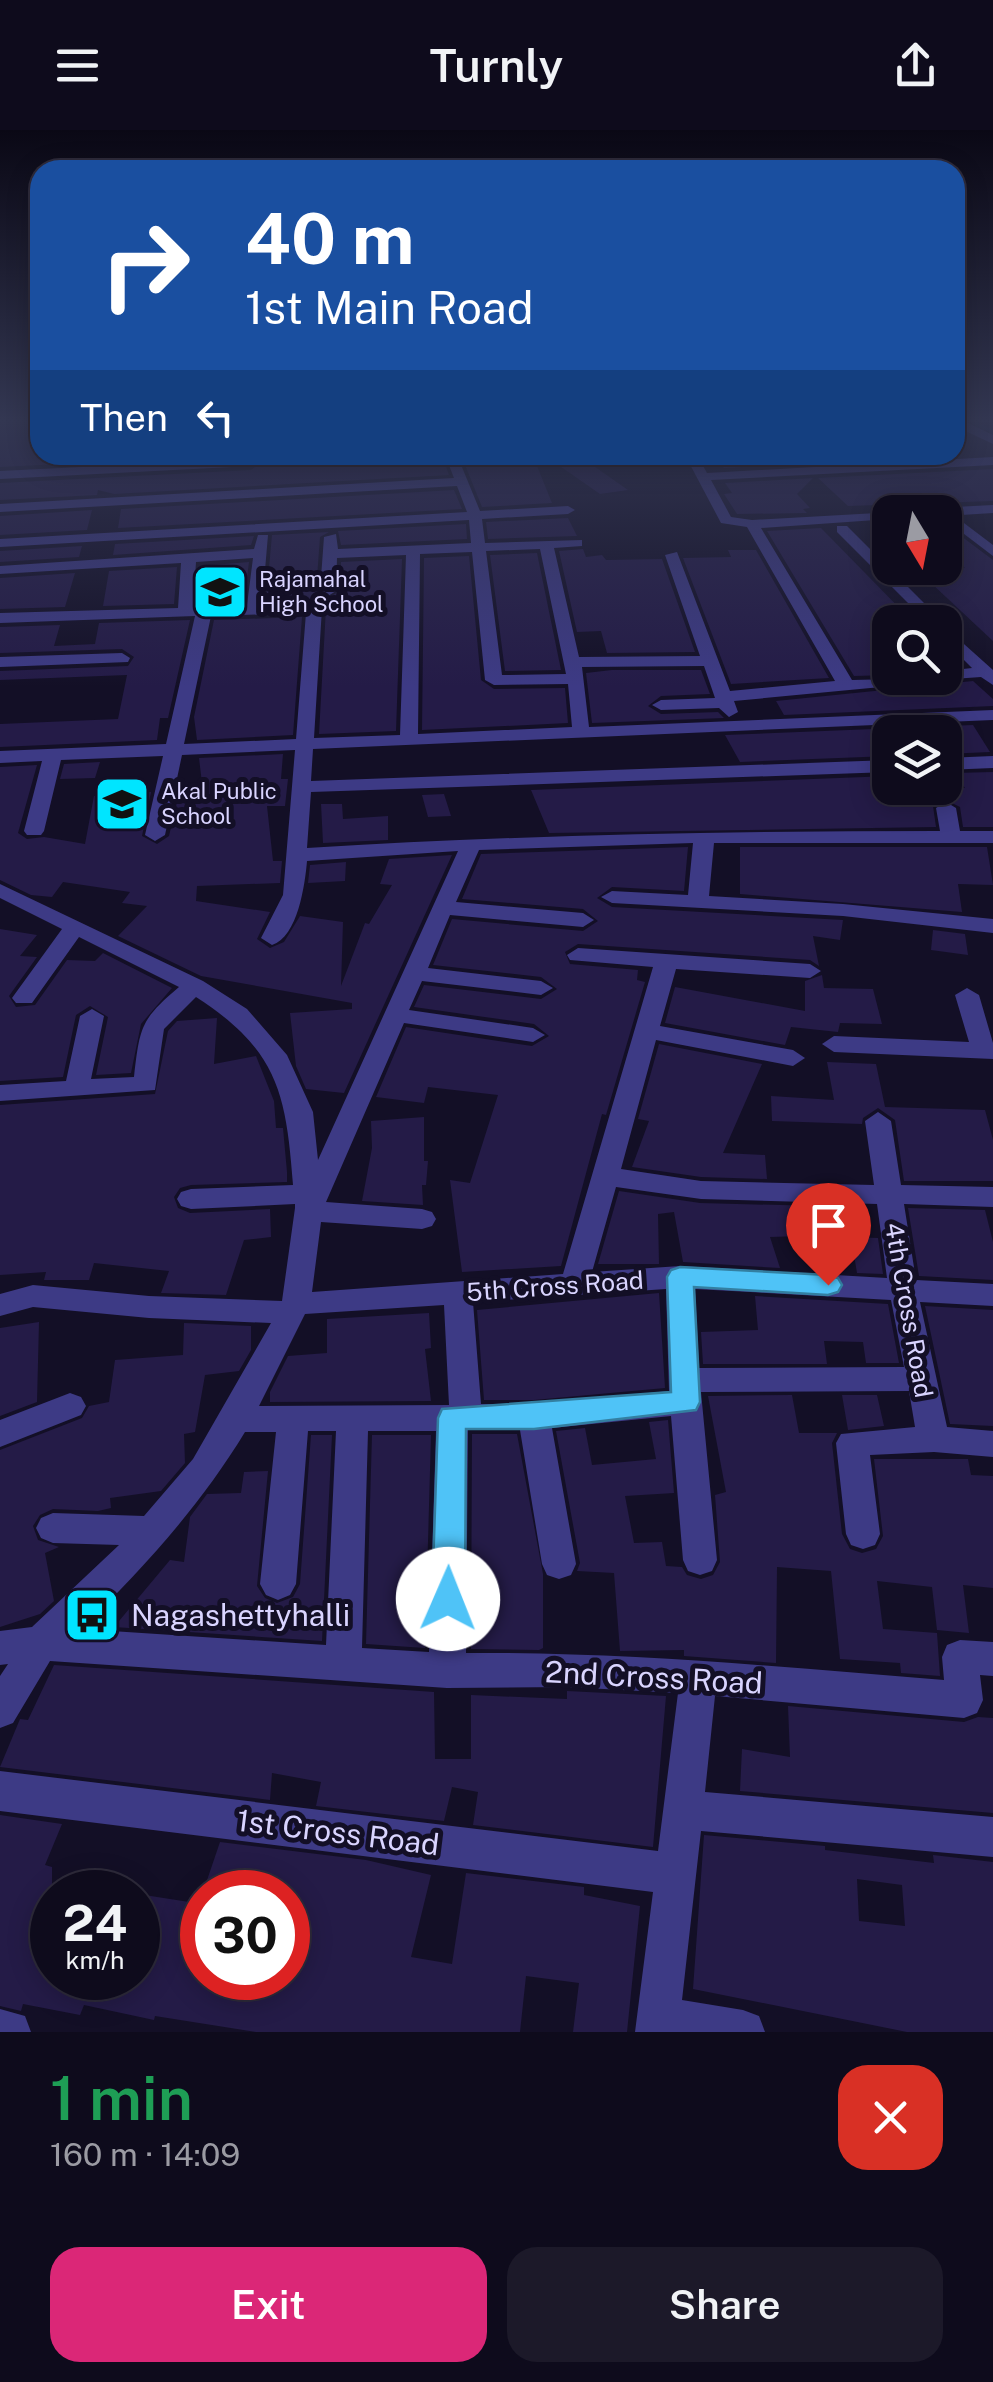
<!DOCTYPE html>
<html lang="en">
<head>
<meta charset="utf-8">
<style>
	body { margin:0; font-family:"Public Sans",sans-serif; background:#1c1929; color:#f1f3f6; height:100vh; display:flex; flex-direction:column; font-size:38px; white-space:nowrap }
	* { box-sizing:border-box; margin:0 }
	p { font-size:32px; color:#9b9ba3 }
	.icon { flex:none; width:55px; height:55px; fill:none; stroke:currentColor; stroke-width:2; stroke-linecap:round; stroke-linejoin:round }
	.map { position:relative; height:1902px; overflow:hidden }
	.panel { display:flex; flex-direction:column; background:#0e0b1c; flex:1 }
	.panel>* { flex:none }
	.hud { position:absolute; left:30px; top:30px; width:935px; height:305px; border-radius:30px; box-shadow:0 5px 25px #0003,0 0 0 2px #2e2b3b; background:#1a4fa0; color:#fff; overflow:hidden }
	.needle { width:65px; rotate:170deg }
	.controls { position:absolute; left:872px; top:365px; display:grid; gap:20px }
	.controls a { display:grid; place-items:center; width:90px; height:90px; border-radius:20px; background:#0e0b1c; box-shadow:0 5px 25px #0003,0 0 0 2px #2e2b3b; font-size:50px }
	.speed { position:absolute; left:30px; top:1740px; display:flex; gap:20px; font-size:50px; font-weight:700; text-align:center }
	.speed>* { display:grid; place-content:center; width:130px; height:130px; border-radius:50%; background:#0e0b1c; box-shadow:0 5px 25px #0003,0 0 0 2px #2e2b3b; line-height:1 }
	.speed small { font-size:25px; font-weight:400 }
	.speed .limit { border:15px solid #d22; background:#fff; color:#111 }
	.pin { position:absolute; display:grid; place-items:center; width:85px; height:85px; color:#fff; margin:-102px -42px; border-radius:50% 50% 50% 0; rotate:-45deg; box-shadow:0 0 10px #0007 }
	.pin .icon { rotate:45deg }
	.me { position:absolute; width:110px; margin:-55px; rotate:1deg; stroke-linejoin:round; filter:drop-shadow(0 0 8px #0008) }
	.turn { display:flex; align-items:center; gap:35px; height:210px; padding:0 50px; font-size:45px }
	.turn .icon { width:130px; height:130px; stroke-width:2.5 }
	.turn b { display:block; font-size:70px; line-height:85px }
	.then { display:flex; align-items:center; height:95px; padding:0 50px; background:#0003; gap:20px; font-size:38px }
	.round { display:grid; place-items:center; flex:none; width:105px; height:105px; border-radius:30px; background:#1c1929 }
	.overview { display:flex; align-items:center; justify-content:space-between; height:170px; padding:0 50px }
	h1 { font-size:60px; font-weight:600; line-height:75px; color:#1e9e55 }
	.cta { display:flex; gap:20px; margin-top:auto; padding:20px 50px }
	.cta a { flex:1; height:115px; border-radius:30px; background:#db2777; color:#fff; font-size:40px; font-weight:600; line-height:115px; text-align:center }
	.cta a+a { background:#1c1929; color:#f1f3f6 }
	header { display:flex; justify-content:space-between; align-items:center; height:130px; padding:0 50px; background:#0e0b1c; font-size:45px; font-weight:600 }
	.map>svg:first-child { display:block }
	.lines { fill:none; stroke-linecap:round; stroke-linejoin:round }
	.stream { stroke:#0a1f44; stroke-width:4 }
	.building { fill:#241b47; fill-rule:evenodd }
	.minor { fill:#3d3a85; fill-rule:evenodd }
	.route { fill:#4fc3f7; stroke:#337fa1; stroke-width:2.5 }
	.labels { text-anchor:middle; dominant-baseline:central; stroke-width:10; stroke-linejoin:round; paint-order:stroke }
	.far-poi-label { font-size:22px; fill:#d9d4ff; stroke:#130f26; text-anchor:start }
	.street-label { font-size:25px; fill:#d9d4ff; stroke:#130f26 }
	.near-poi-label { font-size:30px; fill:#d9d4ff; stroke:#130f26; text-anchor:start }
	.near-street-label { font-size:30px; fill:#d9d4ff; stroke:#130f26 }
</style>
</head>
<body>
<header><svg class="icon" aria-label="menu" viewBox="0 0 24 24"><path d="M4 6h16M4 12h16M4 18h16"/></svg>Turnly<svg class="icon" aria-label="share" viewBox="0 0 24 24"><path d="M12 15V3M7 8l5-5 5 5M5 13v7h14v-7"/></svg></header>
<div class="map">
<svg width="993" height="1902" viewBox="0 0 993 1902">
	<rect width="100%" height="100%" fill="#130f26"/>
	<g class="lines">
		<path class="stream" d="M971,291L993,302"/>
	</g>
	<path class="building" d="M0,291H32L40,299V325H240L0,337Z
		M259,325H321L333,337L442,325L449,345L114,364L98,360L97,365L0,370V353L251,340L261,333Z
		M461,325H495L506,333L535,331L552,373L482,377Z
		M544,325H578L628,360L600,364Z
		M712,325H962L724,338Z
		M993,339V371L848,376L818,348Z
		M813,348L797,364L810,378L803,379L807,383L737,384L724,364L732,363L725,353Z
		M454,360L462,379L118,398L121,379Z
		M92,380L87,400L0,405V386Z
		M568,388L577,406L488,409L486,392Z
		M945,390L949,397L993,430V511L915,438H965L945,418Z
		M466,394L467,409L341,415L338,401Z
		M821,398L913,492H890V545L854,546L767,401Z
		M329,402L320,407L316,461L326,469L340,461L341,432L402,429L396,601L319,604L326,478L314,469L266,471L272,405Z
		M254,406L251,415L113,425L115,414Z
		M82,416L79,427L0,432V421Z
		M583,419L586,427L602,425L606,430L662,429L695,522L607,523L601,501L577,502L559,421Z
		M728,420H756L829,548L731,554L683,428L731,427Z
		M537,423L561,540L505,541L490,425Z
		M469,426L481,550L494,559L565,558L568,593L422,600L424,428Z
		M249,432L244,471L197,473L200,436Z
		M177,437L174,474L103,476L109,441Z
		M75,443L65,477L0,479V448Z
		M302,487L293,605L197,610L194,587L214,490Z
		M190,490L168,588H160L157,610L0,617V594L118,589L127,545L0,550V541L128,536L134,527L122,519L0,523V497L60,495L54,516L95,514L99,493Z
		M612,540H701L710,564L661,566L648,576L661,584L718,582L724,588L592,593L586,543Z
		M973,551L993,569V576L784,585L776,571Z
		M973,595L990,622L945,624V602H890V626L740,632L725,605Z
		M283,624L281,649H288L285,676H267L273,731H282L280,753L197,756L196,771L270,782L257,809L270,818L284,812L300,786L343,792L341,856L365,793L369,794L392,755L380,754L389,729L452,725L344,963L306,959L296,936L290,883L352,879V873L201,846L118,806L147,776L122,773L130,762L63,752L52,767L31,765L0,750V637L37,635L18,703L27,709L44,707L85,714L94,666L151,662L142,706L157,714L169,706L181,655L202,653L199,628Z
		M100,632L95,648L60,649L64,634Z
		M993,642V697H963L960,677L944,669L933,676L936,697L549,703L531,660L890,646V658H965L954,643Z
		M444,664L451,686L428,687L422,665Z
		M321,674H342L343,689L388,686V710L323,713Z
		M688,717L684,761L612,757L597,768L612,777L843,790L840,810L813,806L819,836L810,830L578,814L565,822L570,834L638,840L637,850L645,852L606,985L602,984L561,1136L462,1142L450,1050L470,1053L498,965L428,957L424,973L376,967L406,897L532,916L549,906L534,894L414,877L424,855L541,869L557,859L541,847L433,835L452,789L583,801L598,791L583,779L462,769L481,724Z
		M740,717H987L993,755L958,754L962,782L740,764Z
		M346,732L345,751L308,753L310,735Z
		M0,799L37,805L20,826L37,827L9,866L16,877L35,875L67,830L95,831L103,823L172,858L141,894L131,943L96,945L108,887L90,876L76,885L63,947L0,951Z
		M933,800L965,804L968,825L931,820Z
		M822,845L824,858L873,859L882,894L840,893L838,902L791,897L785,915L665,893L675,857L805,881V851Z
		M217,888L214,934L256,926L274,971L276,998H283L287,1042V1052L191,1055L180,1058L174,1067L178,1078L190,1083L270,1079L271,1107L244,1110L226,1165L161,1163L169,1141L94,1133L89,1150H44L46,1142L0,1145V975L155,964L168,901L177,891Z
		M659,914L762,934L723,1023L765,1025L767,1049L701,1047L632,1037L649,991L638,989Z
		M827,932L876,934L885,977L985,980L993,1010V1051H904L895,990L878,978L863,988L862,994L772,991L771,966L834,970Z
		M424,987V1031H428L426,1055H422L423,1075L362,1071L372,1018L371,991Z
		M619,1061L700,1073L857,1077L865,1104L770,1107L780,1138L683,1132L674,1082L658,1084L659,1134H598Z
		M908,1078L985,1080L993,1112V1150L919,1146Z
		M851,1107L878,1108L883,1144L857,1143Z
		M659,1163L665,1258L534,1270H484L477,1180Z
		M755,1166L888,1174L899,1233H866L863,1212L824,1211L827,1234H703L701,1202L758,1200Z
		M925,1176L993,1180V1296L950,1294Z
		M429,1183L431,1218L425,1219L431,1271L270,1272V1262L288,1226L327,1223V1189Z
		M39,1192L37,1272L0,1286V1198Z
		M184,1193L251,1196V1220L239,1241L205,1245L195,1302L184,1304L185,1333L161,1361L110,1368L111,1378L98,1381L53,1379L40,1385L33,1396L38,1410L59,1417L45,1423L54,1471L40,1484L0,1497V1320L82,1288L89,1276L109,1272L115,1230L183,1225Z
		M792,1265L799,1303H837L832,1313L842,1404L850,1419L862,1423L876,1419L883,1406L874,1329H968L971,1345L993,1346V1458L963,1455L969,1503L937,1500L932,1457L877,1451L883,1499L937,1503L940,1546L901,1543L900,1533L840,1529L831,1441L777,1437L776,1533L684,1526V1520L620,1521L614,1443L577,1441L580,1433L556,1301L585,1298L592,1335L656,1329L649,1292L668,1290L674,1363L625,1366L634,1413L662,1412L666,1436L682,1437L687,1445L701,1449L713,1445L720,1432L715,1365L726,1362L708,1266Z
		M842,1265H877L884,1296L848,1300Z
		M472,1304H517L543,1444V1518L539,1520L471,1519Z
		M311,1305H332L322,1511L114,1497L170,1430L184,1432L190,1387L207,1364L241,1363L244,1342L268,1341L257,1456L265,1468L277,1473L293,1467L300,1454Z
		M372,1305H431L425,1518L366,1514Z
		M54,1535L434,1562L435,1629H471V1565L567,1569V1561L666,1566L653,1717L473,1695L478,1662L452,1657L444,1691L316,1676L321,1652L272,1643L270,1670L0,1637L20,1589L28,1590Z
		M788,1576L964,1592L978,1587L993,1588V1683L740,1661L742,1619L790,1627Z
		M0,1685L62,1694L45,1735L52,1737V1848H138V1764L202,1774V1848H288V1762H203L220,1712L366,1730L431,1745L411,1827L452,1834L466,1743L584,1757V1765L640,1776L627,1902H573L579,1853L526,1846L520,1902H256L155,1886L154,1890L84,1875L80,1885L23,1874L21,1881L0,1876Z
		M704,1705L825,1716V1720L934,1733L933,1725L993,1732V1902H907L693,1859ZM857,1749L902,1755L905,1796L859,1791Z"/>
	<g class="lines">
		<path class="minor" d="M955,291H964L993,305V314L955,296Z
			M243,325H255L257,332L251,336L0,349V341L244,329Z
			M325,325H403L397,329L333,333Z
			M445,325H457L480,381L568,376L575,380L568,384L482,389L485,413L582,410V416L554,418L579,527L700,526L665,425L677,422L730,561L835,551L747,397L721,393L685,325H697L707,343L993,327V335L711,350L731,387L752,390L895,382H890V389L761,398L852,550L936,548L934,552L734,571L738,582L729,587L719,578L661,580L652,575L661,570L715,568L704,536L582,537L589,597L993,580V590L313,619L311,651L890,630V642L311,662L307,718C518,705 729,701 940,701L936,678L946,672L956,678L960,701H993V713H714L709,766L843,774L993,789V803L843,786L612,773L601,767L612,761L688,765L693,713L479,720L456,772L583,783L594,790L583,797L450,785L428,838L541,851L553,858L541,865L422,851L409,880L533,898L545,905L533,912L404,893L326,1072L422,1079L432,1082L436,1089L432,1096L422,1099L321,1092L312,1162L563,1144L653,837L570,830L567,825L578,818L810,834L821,841L810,848L676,839L660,896L793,920L805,928L793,936L656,910L621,1039L701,1051L874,1055L865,991L878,982L891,991L901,1055L993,1057V1077L904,1074L916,1150L993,1154V1176L920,1172L947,1297L993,1301V1327L934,1322L870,1325L880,1404L875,1415L863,1419L851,1415L846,1404L836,1313L841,1304L915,1297L909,1261L701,1262L717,1430L712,1441L700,1445L688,1441L683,1430L671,1286L552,1298L576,1434L571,1445L559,1449L547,1445L542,1434L520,1300H468L466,1523C626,1522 784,1537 944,1550L942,1527L947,1515L960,1510L993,1512V1546L980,1545L983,1570L977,1583L964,1588L715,1566L705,1662L993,1687V1727L701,1701L682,1870L743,1880L759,1886L765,1902H635L653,1762L0,1681V1641L658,1721L678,1563L567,1557L447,1558L50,1531L13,1593L0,1598V1546L8,1534L0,1535V1501L32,1497L119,1415L53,1413L41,1408L36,1398L41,1388L53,1383L144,1386L193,1329L271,1193L149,1188L33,1177L0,1186V1164L33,1155L149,1166L282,1171L295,1078V1074L191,1079L181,1076L177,1069L181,1062L191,1059L293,1055C286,963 278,920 196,867L164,899L155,960L0,971V955L66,951L80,886L92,879L104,886L91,949L134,947C140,897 140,890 179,857L79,807L32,873H16L12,868L62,799L0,768V754L203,851L247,879L287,925L313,982L318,1030L458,721L307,731C305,754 298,807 272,815L261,808L283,765L295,620L182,625L165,705L155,711L145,705L163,626L61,630L44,701L41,705H27L24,701L42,631L0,633V621L166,614L195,486L0,493V483L178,478L181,433L0,444V436L254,419L258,405H268L262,475L314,473L322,478L314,608L400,605L406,425L337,428L336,461L328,466L320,461L324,407L336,404L338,419L471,413L469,390L0,417V409L467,382L457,356L0,382V374L454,348ZM540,419L566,544L502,545L486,421ZM472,422L485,550L494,555L568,554L572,597L418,604L420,424ZM253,428L247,475L193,477L196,432ZM306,483L296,609L184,614L211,486ZM616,1057L701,1069L877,1074L887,1148L680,1136L592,1142ZM666,1159L669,1261L534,1274H481L473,1172ZM695,1159L891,1170L904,1237L699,1238ZM444,1175L449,1275L259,1276L305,1184ZM308,1301H336L326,1515L81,1499C143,1439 200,1376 245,1302H276L260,1454L266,1465L278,1470L290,1465L296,1454ZM368,1301H436L429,1522L362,1518Z
			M993,375V383L945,386V382H928L935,378Z
			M956,387L993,415V426L951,394L949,391Z
			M837,396H847L943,492H927L837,402Z
			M945,497L993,540V555L981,547L939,550L945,548V541L972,538L945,511Z
			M122,523L130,528L128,532L0,537V527Z
			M993,626V638L945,640V628Z
			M967,858L979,865L993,913V929L834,922L822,914L834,906L969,912L955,865Z
			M70,1263L81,1267L86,1276L81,1285L0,1317V1290Z
			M0,1879L25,1886L31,1902H0Z"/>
	</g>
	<linearGradient id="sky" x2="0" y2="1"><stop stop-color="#0a0815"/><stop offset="0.52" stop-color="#333752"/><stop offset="1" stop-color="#333752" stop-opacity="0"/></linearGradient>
	<rect width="993" height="557" fill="url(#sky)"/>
	<path class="route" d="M680,1137L828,1145L838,1148L842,1155L838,1162L828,1165L694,1157L700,1272L696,1280L534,1299H466L465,1469L460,1479L448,1483L437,1479L432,1469L438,1288L442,1279L671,1262L667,1147L671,1140Z"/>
	<defs>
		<g id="school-square" transform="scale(2.875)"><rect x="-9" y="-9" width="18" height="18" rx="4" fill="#00e5ff" stroke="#130f26"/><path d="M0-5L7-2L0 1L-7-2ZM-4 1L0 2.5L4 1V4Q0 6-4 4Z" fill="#111"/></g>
		<g id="bus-square" transform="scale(2.875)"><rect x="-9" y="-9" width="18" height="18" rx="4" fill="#00e5ff" stroke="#130f26"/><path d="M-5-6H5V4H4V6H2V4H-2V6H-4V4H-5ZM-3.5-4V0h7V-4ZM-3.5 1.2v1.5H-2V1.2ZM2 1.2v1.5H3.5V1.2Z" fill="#111"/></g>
	</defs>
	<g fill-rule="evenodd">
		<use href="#school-square" x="220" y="462"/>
		<use href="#school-square" x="122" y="674"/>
		<use href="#bus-square" x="92" y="1485"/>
	</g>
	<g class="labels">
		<g class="far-poi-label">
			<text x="259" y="449">Rajamahal<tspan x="259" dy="25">High School</tspan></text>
			<text x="161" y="661">Akal Public<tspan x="161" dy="25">School</tspan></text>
		</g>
		<g class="street-label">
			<text transform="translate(555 1156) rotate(-4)">5th Cross Road</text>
			<text transform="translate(909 1180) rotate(80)">4th Cross Road</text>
		</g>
		<g class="near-poi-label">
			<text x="131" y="1485">Nagashettyhalli</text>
		</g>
		<g class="near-street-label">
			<text transform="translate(654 1547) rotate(3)">2nd Cross Road</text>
			<text transform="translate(338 1702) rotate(7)">1st Cross Road</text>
		</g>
	</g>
</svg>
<div class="controls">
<a><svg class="needle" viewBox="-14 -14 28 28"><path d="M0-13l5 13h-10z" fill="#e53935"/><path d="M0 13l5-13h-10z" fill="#9b9ba3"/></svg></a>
<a><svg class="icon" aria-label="search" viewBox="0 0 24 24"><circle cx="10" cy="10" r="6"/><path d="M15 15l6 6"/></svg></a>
<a><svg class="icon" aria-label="layers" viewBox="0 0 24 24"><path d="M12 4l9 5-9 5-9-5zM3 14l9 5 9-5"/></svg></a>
</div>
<div class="speed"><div>24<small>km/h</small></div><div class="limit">30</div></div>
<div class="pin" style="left:828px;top:1155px;background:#d93025"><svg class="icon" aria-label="arrive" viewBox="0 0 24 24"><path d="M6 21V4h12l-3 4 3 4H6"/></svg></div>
<svg class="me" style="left:448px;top:1469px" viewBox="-20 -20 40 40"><circle r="19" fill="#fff"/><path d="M0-13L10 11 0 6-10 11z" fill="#4fc3f7"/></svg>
<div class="hud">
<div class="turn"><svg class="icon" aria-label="right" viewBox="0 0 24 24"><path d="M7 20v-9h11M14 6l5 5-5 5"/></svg><div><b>40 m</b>1st Main Road</div></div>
<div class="then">Then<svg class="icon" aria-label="left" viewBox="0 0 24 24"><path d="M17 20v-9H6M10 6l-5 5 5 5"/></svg></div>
</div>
</div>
<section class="panel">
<div class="overview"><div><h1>1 min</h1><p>160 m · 14:09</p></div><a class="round" style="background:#d93025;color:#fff"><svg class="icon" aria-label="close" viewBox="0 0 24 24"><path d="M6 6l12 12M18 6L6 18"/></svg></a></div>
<div class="cta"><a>Exit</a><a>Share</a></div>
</section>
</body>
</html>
